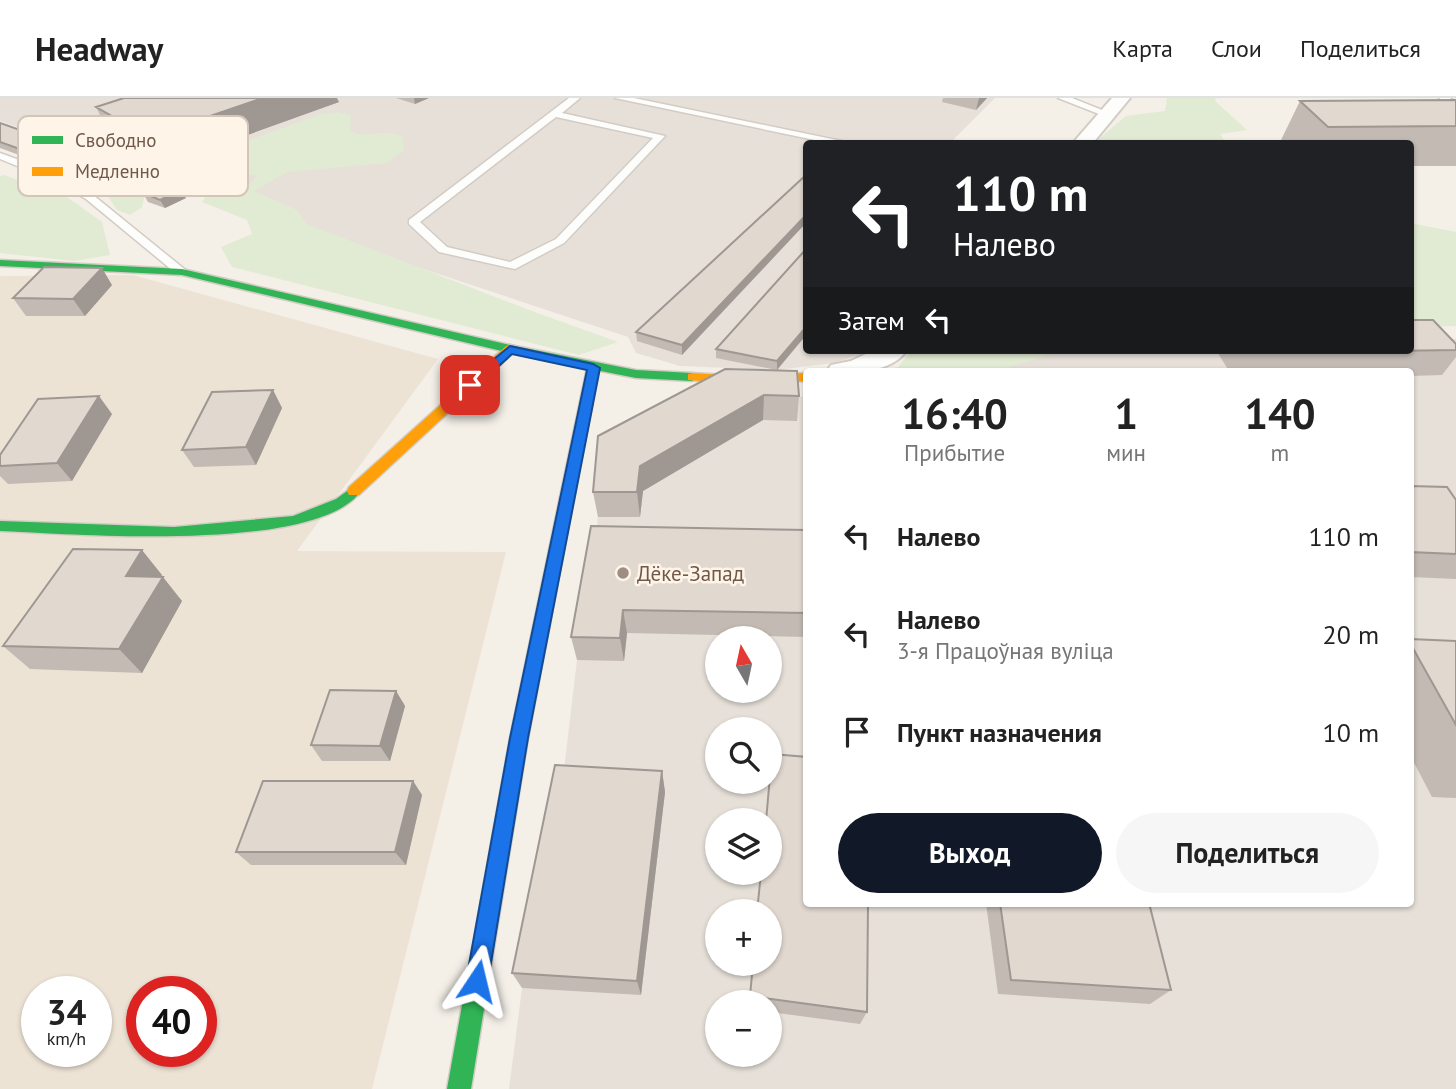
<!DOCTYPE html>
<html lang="ru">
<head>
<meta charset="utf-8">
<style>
	body { margin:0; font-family:"PT Sans",sans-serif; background:#f6f6f6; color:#222; height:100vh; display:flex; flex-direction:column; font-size:26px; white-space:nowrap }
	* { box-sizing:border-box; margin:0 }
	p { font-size:23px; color:#767676 }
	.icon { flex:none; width:38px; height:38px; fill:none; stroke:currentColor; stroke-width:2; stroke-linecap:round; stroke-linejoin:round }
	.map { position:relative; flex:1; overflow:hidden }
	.panel { position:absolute; left:803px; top:270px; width:611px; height:539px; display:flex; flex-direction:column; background:#fff; border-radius:7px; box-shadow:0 2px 5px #0004 }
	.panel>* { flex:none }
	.top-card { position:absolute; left:803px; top:42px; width:611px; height:214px; border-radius:7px; box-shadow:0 2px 5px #0004; background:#202124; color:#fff; overflow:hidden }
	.needle { width:46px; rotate:351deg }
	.tools { position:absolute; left:705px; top:528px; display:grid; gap:14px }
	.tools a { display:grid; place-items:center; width:77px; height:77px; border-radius:50%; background:#fff; box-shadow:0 2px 5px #0004; font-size:35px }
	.speed { position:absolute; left:21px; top:878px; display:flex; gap:14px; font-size:35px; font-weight:700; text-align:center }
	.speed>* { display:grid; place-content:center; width:91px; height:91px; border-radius:50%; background:#fff; box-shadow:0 2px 5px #0004; line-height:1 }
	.speed small { font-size:18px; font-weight:400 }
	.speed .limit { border:10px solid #d22; background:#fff; color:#111 }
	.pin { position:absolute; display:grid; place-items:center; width:60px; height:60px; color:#fff; margin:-30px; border-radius:14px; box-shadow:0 4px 10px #0006 }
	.me { position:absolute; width:77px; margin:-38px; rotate:10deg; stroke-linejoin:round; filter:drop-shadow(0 0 5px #0008) }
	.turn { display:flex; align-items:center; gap:24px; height:147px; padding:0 35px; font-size:32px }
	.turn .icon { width:91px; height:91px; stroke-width:2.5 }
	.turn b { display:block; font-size:49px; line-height:60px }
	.then { display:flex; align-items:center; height:66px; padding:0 35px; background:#0003; gap:14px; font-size:26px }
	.eta { display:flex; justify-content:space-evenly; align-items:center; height:119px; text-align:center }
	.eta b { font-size:42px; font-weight:700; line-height:49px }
	.cta { display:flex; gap:14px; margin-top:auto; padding:14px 35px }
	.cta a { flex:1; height:80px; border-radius:42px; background:#111827; color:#fff; font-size:28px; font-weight:700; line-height:80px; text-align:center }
	.cta a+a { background:#f6f6f6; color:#222 }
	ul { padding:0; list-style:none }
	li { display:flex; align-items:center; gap:21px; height:98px; padding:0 35px }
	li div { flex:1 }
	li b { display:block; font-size:26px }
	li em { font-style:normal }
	header { display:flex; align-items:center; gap:42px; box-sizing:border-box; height:98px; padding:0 35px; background:#fff; border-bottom:2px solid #e0e0e0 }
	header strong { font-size:33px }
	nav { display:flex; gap:38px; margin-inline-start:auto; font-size:24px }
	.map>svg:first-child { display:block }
	.residential { fill:#ede3d5; fill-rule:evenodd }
	.industrial { fill:#e6e0d9; fill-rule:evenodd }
	.green { fill:#e1ead3 }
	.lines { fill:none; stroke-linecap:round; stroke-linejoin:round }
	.lane-casing { stroke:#d3ccc5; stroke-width:3 }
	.street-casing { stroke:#d3ccc5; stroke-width:4 }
	.fast-casing { stroke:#d3ccc4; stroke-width:3 }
	.slow-casing { stroke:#d3ccc4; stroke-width:3 }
	.lane { fill:#fdfdfc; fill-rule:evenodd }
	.street { fill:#fdfdfc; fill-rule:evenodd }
	.fast { fill:#30b455; fill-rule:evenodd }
	.slow { fill:#ff9f0a; fill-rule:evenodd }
	.wall { fill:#c2bab3 }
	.shaded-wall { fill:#9e9792 }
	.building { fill:#e1d8d0; stroke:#9e9792; stroke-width:2 }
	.route { fill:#1a73e8; stroke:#114b97; stroke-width:2 }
	.poi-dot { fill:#9e8d82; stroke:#fef5e8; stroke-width:2.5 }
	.labels { text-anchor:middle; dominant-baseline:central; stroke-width:5; stroke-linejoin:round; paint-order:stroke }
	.poi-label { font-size:21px; fill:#70584b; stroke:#fef5e8; text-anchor:start }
	.key { fill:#fef5e8; stroke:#d3c6b9; stroke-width:2 }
	.key-label { font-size:19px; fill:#70584b }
</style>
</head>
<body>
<header>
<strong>Headway</strong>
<nav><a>Карта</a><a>Слои</a><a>Поделиться</a></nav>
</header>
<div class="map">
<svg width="1456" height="991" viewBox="0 0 1456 991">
	<rect width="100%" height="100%" fill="#f4f0e8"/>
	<path class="residential" d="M133,177L438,261L297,453L506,454L372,991H0V178ZM37,894H96V954H37ZM142,894H201V954H142Z"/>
	<path class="industrial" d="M0,0H995L950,45L807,46V252H874L834,265L777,272L680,268L636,255L628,239L149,80L144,74L0,23Z
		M1411,240L1456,241V991H509L522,890L562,688L577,562L595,453L602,363L725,297L807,299V805H1410V273H958L979,252H1410ZM718,541H770V593H718ZM718,632H770V684H718ZM718,723H770V775H718ZM718,814H770V866H718ZM718,905H770V957H718Z"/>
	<path class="green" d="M1167,0H1216L1215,3L1247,32L1220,36L1226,45H1094L1126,18L1165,13Z
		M338,14L351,17L350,33C368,42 384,29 402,38L404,52L387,65L287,74L254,93L297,112L307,126L529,212L618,244L579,257L232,169L221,149L252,136L247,122L202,104L210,93C227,92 248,94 257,77C224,75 173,85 144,100L142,109L130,117L117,112L107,97L136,80L171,71L320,16Z
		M4,77L67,99L102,124L110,157L74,163L0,155V78Z
		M1410,125L1456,134V228L1411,229Z
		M912,252H1055L1053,256L994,273H883L898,269Z"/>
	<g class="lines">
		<g class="lane-casing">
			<path id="lane" d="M569,0H580L562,15L665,38L564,145L515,171L439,154L409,126V122ZM556,19L653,40L556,141L510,164L447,149L420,124Z
				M615,0H634L856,46H834Z
				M1058,0H1072L1112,16L1104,18Z
				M1439,0H1450L1456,5V12Z
				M0,55L52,74L93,97L188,174L178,177L86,101L54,83L0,61Z"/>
		</g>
		<g class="street-casing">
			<path id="street" d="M1112,0H1130L1092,46H1072Z
				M874,252H907C890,277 853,273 827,273L831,267L851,263Z"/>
		</g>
		<g class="fast-casing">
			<path id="fast" d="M0,162L182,171L510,247L636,272L692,275L698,279L692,283L636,280L510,255L182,177L0,168Z
				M354,388L361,393C317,456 74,436 0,433V423L174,429L293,418L336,401Z
				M567,394L574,399L528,640L471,991H447L510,640L560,399Z"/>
		</g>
		<g class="slow-casing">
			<path id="slow" d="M510,247L514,248V254L359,397H349L347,393L349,389L506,248Z
				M593,266L599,270L574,399L567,404L560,399L587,270Z
				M692,275L740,278L807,275V283L740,286L688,282V276Z"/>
		</g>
		<use href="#lane" class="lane"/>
		<use href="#street" class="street"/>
		<use href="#fast" class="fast"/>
		<use href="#slow" class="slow"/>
	</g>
	<path class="wall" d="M396,0H429L415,6Z
		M943,0H987L976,12L942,4Z
		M1456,2V68H1410V46H1285L1281,42L1300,3Z
		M339,4L164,67L110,37L96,9Z
		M0,25L128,70L133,79L109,90L0,50Z
		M807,76L682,257L637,243L636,234Z
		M143,95L186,100L165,110L148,104Z
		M807,150L777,272L716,260V251Z
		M112,187L85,218H26L13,200Z
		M1456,246V259L1442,277L1410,278V273H1229L1216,252H1410Z
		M725,271L799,298L797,323L763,322L643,393L640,419H598L593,394Z
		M273,292L282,310L256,367L194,369L182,352Z
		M112,316L72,383L8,386L0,378V357Z
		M1410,388L1456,402V481L1410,479Z
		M591,428L807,432V539L627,535L624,563L577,562L571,539Z
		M162,477L160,479L182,503L142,575L30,571L3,548Z
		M1410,541L1456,543V700L1432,699L1410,657Z
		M396,593L405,608L390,663H322L311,647Z
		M662,673L665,694L641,897L522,890L512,875Z
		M413,683L422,697L406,767H251L236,754Z
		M986,805H1149L1171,892L1150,906L998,896Z
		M750,898L867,914L860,926L770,914V905H749Z"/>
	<path class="shaded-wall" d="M263,0H337L339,4L164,67L149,39Z
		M414,0H429L415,6Z
		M979,0H987L976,12Z
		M128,70L133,79L109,90L104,81Z
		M181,92L186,100L165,110L160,102Z
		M807,116V124L682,257V247Z
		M102,170L112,187L85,218L73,201Z
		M807,228V236L777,272V263Z
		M273,292L282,310L256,367L246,349Z
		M764,297L763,322L643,393L640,419L637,394L640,368Z
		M99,298L112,316L72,383L57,365Z
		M142,452L162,477L146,503L126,478Z
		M163,479L182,503L142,575L119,551Z
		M623,512L627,535L624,563L620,540Z
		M396,593L405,608L390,663L380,648Z
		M662,673L665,694L641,897L637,883Z
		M413,683L422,697L406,767L395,754Z"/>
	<path class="building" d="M124,0H263L149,39L96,9Z
		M1456,2V28L1328,29L1300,3Z
		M0,25L128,70L104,81L0,44Z
		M807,76V116L682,247L636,234Z
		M165,85L181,92L160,102L143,95Z
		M807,150V228L777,263L716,251Z
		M44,169L102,170L73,201L13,200Z
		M1410,222H1433L1456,246V252L1248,255L1246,252H1410Z
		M725,271L797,273L799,298L764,297L640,368L637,394H593L598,338Z
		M273,292L246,349L182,352L212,294Z
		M99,298L57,365L0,368V357L38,301Z
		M1410,388L1447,389L1456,402V456L1410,454Z
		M591,428L807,432V515L623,512L620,540L571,539Z
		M73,451L142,452L126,478L163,479L119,551L3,548Z
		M1410,541L1456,543V627L1410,545Z
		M330,592L396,593L380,648L311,647Z
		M772,656L807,659V805H868L867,914L750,898L753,866H770V814H757L761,775H770V723H766Z
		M555,667L662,673L637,883L512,875Z
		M263,683H413L395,754H236Z
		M1000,805H1149L1171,892L1011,882Z"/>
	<path class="route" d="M510,248L593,266L600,270L528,640L488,883L485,891L477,894L470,891L466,883L510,640L587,272L512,256L475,290H466V284Z"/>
	<circle class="poi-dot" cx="623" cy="475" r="7"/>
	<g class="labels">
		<g class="poi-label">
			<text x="637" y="475">Дёке-Запад</text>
		</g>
	</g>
	<rect x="18" y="18" width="230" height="80" rx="10" class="key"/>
	<rect x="32" y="38" width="31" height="8" fill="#30b455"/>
	<rect x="32" y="69" width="31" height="9" fill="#ff9f0a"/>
	<g class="key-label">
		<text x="75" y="49">Свободно</text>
		<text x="75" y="80">Медленно</text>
	</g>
</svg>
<div class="tools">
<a><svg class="needle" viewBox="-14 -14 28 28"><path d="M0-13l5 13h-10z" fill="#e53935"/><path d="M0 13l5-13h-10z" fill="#767676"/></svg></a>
<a><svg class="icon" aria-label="search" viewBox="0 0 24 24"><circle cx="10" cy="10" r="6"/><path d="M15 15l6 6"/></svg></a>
<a><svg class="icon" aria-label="layers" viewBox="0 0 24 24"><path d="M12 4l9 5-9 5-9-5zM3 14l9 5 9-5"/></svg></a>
<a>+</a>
<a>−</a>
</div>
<div class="speed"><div>34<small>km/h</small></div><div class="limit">40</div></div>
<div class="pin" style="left:470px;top:287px;background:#d93025"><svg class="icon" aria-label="arrive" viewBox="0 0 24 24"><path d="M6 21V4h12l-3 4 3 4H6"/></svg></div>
<svg class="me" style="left:477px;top:883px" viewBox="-20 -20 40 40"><path d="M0-17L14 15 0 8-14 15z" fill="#1a73e8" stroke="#fff" stroke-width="4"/></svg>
<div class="top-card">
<div class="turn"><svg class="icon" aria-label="left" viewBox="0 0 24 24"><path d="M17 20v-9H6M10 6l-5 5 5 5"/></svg><div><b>110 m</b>Налево</div></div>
<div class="then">Затем<svg class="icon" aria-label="left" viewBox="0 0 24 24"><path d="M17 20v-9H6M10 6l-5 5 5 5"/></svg></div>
</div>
<section class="panel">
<div class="eta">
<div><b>16:40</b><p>Прибытие</p></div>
<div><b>1</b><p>мин</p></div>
<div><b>140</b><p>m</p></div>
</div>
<ul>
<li><svg class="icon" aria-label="left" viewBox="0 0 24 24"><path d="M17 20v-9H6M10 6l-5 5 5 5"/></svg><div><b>Налево</b></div><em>110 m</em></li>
<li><svg class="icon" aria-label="left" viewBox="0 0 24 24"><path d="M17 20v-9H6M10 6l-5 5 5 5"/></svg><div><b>Налево</b><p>3-я Працоўная вуліца</p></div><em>20 m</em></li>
<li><svg class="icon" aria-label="arrive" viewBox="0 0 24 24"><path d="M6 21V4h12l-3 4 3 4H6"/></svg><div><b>Пункт назначения</b></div><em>10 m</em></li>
</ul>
<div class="cta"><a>Выход</a><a>Поделиться</a></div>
</section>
</div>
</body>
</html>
